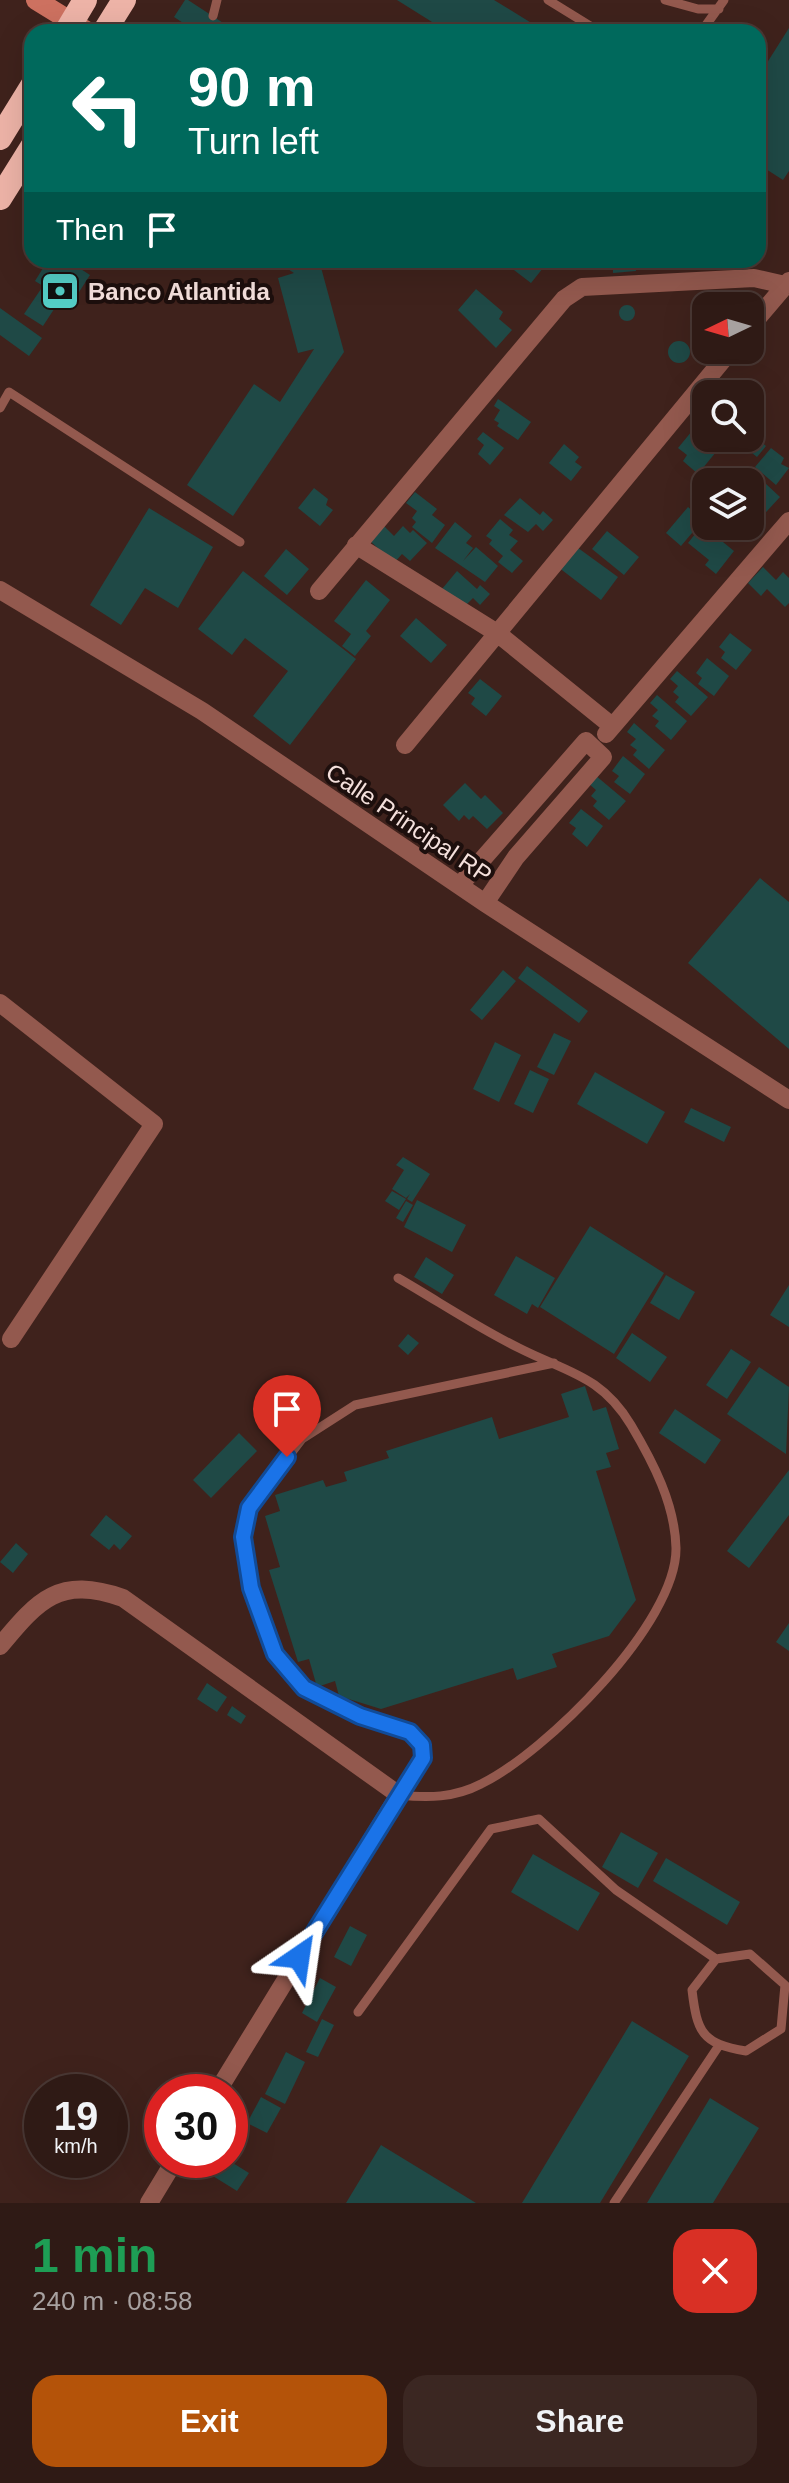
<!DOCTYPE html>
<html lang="en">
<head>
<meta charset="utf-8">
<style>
	body { margin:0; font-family:Helvetica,sans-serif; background:#3b2722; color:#f1f3f6; height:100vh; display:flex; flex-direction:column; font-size:30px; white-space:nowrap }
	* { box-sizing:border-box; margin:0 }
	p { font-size:26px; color:#a7a1a0 }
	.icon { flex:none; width:44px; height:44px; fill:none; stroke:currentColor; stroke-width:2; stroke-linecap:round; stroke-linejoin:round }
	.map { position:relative; height:2203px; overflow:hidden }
	.panel { display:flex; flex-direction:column; background:#2f1a15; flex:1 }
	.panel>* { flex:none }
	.guide { position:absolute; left:24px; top:24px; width:742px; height:244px; border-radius:24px; box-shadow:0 8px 32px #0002,0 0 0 2px #4a3834; background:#00695c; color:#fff; overflow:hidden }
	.needle { width:52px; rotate:265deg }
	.tools { position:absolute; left:692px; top:292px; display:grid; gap:16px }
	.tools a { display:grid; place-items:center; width:72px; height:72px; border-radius:16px; background:#2f1a15; box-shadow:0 8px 32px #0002,0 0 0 2px #4a3834; font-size:40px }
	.speed { position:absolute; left:24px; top:2074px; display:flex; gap:16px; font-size:40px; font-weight:700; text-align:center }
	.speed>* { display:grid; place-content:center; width:104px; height:104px; border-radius:50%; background:#2f1a15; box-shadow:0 8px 32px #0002,0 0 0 2px #4a3834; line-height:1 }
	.speed small { font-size:20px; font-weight:400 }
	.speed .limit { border:12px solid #d22; background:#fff; color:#111 }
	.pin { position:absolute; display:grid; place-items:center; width:68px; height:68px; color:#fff; margin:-82px -34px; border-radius:50% 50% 50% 0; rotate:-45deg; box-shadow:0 0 8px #0007 }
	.pin .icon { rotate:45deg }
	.me { position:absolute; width:88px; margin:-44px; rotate:32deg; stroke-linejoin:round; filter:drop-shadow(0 0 6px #0008) }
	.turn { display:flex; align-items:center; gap:28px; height:168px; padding:0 32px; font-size:36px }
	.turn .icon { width:104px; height:104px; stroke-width:2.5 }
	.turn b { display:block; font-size:56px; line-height:68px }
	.then { display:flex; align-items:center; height:76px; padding:0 32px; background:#0003; gap:16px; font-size:30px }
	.round { display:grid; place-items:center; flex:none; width:84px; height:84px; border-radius:24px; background:#3b2722 }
	.headline { display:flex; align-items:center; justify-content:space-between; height:136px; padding:0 32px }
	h1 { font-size:48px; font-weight:600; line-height:60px; color:#1e9e55 }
	.button { display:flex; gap:16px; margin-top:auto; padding:16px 32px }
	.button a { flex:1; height:92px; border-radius:24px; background:#b45309; color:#fff; font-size:32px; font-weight:600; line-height:92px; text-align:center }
	.button a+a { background:#3b2722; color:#f1f3f6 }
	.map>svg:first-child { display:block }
	.building { fill:#1f4946 }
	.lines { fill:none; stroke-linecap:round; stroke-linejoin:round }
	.lane { stroke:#93594e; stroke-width:9 }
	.street { stroke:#93594e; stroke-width:18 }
	.secondary { stroke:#cd7160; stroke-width:20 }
	.highway { stroke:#edb3a7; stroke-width:24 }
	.route-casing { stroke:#114b97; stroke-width:20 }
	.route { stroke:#1a73e8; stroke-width:14 }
	.labels { text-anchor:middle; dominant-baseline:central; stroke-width:8; stroke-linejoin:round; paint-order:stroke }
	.poi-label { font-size:24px; font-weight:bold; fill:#f4e0dc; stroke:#1d0f0d; text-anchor:start }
	.street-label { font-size:24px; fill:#f4e0dc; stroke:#1d0f0d }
</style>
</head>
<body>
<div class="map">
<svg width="789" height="2203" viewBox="0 0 789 2203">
	<rect width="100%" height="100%" fill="#3f221c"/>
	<path class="building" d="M185,0H188L237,32H197L174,17Z
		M397,0H494L546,32H448Z
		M789,28V171L783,180L758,164V77Z
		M48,260H67L90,275L72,303L62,297L43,326L24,314L43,286L35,281Z
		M274,260H319L344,352L233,516L187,485L254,384L280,402L314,349L298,353L278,278L294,273Z
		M510,260H543L547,263L531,283L506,264Z
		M600,260H635L636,271L613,273V268L601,269Z
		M677,260H702V268L677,270Z
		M476,289L503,312L499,319L512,330L496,348L458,310Z
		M619 313a8 8 0 1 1 16 0a8 8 0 1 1-16 0Z
		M0,308L42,338L29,356L0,335Z
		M668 352a11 11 0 1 1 22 0a11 11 0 1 1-22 0Z
		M498,399L531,422L518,440L497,426L499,423L494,420L500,410L494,406Z
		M692,431L716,452L698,474L683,461L687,455L678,448Z
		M483,432L504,448L490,465L478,454L484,445L477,439Z
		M751,433L766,446L757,457L742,445Z
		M564,444L579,457L575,462L582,467L571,481L549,463Z
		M771,448L784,458L781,464L789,468L776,485L755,467Z
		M750,469L780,497L756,523L750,518V482H738Z
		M314,488L328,499L326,505L333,510L320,526L298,508Z
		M415,492L437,509L432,515L445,525L432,543L412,527L416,522L412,518L417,511L406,503Z
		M520,498L540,515L543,511L553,520L543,531L536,524L528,532L504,515Z
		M688,507L703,520L681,546L666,533Z
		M149,508L213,547L178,608L145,588L121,625L90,605Z
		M500,519L513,530L509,535L518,541L510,550L523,561L512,573L498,562L503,556L489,544L492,540L486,536Z
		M706,520V526L721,534L718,538L734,551L716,574L705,565L709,560L688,543Z
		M455,522L472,536L466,543L473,548L463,561L476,547L498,566L485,582L435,548Z
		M383,525L394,536L403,526L410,533L413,530L427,543L410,561L402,554L394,563L369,540Z
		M607,531L639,557L624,575L592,549Z
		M574,545L618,577L601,600L558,567Z
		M286,549L309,569L287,595L264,576Z
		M763,567L776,580L783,572L789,578V603L785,607L767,589L761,596L748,583Z
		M243,571L356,659L290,745L253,716L288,671L245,638L232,655L198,629Z
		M457,571L477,589L480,585L490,594L480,605L473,598L465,606L442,589Z
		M366,580L390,600L366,631L371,636L355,656L342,646L351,634L334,621Z
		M416,618L447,645L431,663L400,636Z
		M730,633L752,650L736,670L721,658L725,652L719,647Z
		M707,658L729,676L714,696L698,684L702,678L696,673Z
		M677,671L708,697L691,716L675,702L679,697L673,692L678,686L670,679Z
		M480,679L502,696L486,716L471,704L475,698L468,693Z
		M657,695L687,721L671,740L655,726L659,721L652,716L658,710L650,703Z
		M634,723L665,750L649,769L633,755L637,750L630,745L636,739L627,732Z
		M623,756L645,774L630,794L614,782L619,776L612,771Z
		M595,775L626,801L609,820L593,806L597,801L591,796L596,790L588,783Z
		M465,783L481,799L485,795L503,813L487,829L473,816L469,820L464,815L459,821L443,805Z
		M581,809L603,826L587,847L572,834L576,828L569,823Z
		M760,878L789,902V1049L688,963Z
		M527,966L588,1011L579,1023L518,978Z
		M503,970L516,981L482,1020L470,1010Z
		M554,1033L571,1041L554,1075L537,1067Z
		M495,1042L521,1055L499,1102L473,1089Z
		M530,1070L549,1079L533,1113L514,1104Z
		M595,1072L665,1112L647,1144L577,1104Z
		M691,1108L731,1127L724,1142L684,1122Z
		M403,1157L430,1174L412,1202L407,1199L410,1194L406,1198L392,1189L404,1170L396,1165Z
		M392,1191L406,1199L399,1210L385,1201Z
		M417,1200L466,1225L452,1252L404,1227Z
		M406,1201L413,1205L403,1222L396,1218Z
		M590,1226L664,1273L614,1354L540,1307Z
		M516,1256L555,1278L538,1308L532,1304L527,1314L494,1295Z
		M426,1257L454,1275L442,1294L414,1277Z
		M666,1275L695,1292L679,1320L650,1303Z
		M789,1285V1327L770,1315Z
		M632,1333L667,1357L650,1382L616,1358Z
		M408,1334L419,1343L408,1355L398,1346Z
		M731,1349L751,1362L727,1399L706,1385Z
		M759,1367L789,1387L786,1454L727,1414Z
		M585,1386L593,1411L606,1407L619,1449L606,1453L611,1467L596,1471L636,1600L609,1636L552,1654L557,1667L517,1680L513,1668L381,1709L339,1696L335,1681L317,1687L309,1659L298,1662L269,1570L280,1567L265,1516L280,1511L275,1495L323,1480L326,1487L347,1481L344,1472L389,1458L386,1451L492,1417L499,1439L569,1417L561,1394Z
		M675,1409L721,1440L705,1464L659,1433Z
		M239,1433L257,1451L211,1498L193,1480Z
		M789,1470V1515L749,1568L727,1551Z
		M106,1515L132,1536L120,1550L114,1544L109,1550L90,1535Z
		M16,1543L28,1554L13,1573L0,1562Z
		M789,1623V1651L776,1642Z
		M207,1683L227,1697L217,1712L197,1699Z
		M232,1706L246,1716L241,1724L227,1715Z
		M621,1832L658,1853L638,1888L602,1867Z
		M533,1854L600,1893L578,1931L511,1892Z
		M666,1858L740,1902L727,1925L653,1881Z
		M350,1926L367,1935L351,1966L334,1957Z
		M320,1978L336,1987L317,2022L302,2013Z
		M322,2019L334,2025L318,2057L306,2052Z
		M632,2021L689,2056L600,2203H522Z
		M286,2052L305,2062L285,2104L265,2094Z
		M261,2097L281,2108L267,2133L247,2123Z
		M710,2098L759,2128L713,2203H647Z
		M381,2145L476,2203H346Z
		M205,2160H228L249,2173L237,2191L200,2168Z"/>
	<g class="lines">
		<path class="lane" d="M548,0L600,32
			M665,0L698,9H719
			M213,16L217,0
			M701,32L724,0
			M0,408L9,392L240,542
			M398,1278C438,1301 478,1328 519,1348C566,1372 601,1375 631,1425C653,1462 675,1504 676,1548C677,1623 545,1753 481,1784C454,1798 428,1798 399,1795L423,1758L422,1745L410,1732L360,1716L304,1688L275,1654L251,1588L243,1537L249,1508L302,1439L355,1405L554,1363
			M750,1954L785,1985L781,2029L746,2051C702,2044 697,2032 692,1990L716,1959Z
			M358,2012L491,1829L539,1819L616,1890L716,1959
			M614,2203L718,2047"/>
		<path class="street" d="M750,327L789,281
			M356,545L497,633L612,726
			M0,590L202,711L485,903L789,1100
			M319,591L564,299L582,287L754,278L785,285
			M606,734L789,521
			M405,745L731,350
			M460,885L586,741L603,757L516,857L485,903
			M0,1003L154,1124L11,1339
			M0,1646C39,1599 59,1576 123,1598L399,1795L217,2092
			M149,2203L175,2160"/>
		<path class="secondary" d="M36,0L88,32"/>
		<path class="highway" d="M66,32L85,0
			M104,32L124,0
			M0,138L32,86
			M0,198L32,147"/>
	</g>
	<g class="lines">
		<g class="route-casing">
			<path id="route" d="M287,1457L249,1508L243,1537L251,1588L275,1654L304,1688L360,1716L410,1732L422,1745L423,1758L299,1957"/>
		</g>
		<use href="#route" class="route"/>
	</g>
	<defs>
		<g id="bank-square" transform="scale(2)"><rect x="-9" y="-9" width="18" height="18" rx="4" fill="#54cdc6" stroke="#1d0f0d"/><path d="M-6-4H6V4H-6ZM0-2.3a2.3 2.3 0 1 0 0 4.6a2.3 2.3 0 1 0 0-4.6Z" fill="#111"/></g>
	</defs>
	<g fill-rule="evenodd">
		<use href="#bank-square" x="60" y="291"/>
	</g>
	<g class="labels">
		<g class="poi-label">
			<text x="88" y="291">Banco Atlantida</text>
		</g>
		<g class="street-label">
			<text transform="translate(409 823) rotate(34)">Calle Principal RP</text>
		</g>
	</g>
</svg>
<div class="tools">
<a><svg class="needle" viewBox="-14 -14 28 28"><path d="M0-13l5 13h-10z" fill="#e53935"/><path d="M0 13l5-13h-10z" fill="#a7a1a0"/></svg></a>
<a><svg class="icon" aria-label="search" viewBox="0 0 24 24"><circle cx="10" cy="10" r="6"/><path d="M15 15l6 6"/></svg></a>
<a><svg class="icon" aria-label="layers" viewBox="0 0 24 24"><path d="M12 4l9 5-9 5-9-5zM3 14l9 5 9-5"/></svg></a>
</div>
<div class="speed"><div>19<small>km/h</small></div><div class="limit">30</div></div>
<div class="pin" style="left:287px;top:1457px;background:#d93025"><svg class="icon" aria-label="arrive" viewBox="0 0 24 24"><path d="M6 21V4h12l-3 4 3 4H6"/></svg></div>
<svg class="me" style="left:299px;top:1957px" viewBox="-20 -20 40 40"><path d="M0-17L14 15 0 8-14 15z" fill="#1a73e8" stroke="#fff" stroke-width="4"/></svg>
<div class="guide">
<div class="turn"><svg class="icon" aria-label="left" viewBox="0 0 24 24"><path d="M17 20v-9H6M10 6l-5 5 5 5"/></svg><div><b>90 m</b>Turn left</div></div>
<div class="then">Then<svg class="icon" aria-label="arrive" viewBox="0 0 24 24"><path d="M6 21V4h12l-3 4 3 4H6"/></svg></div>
</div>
</div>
<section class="panel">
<div class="headline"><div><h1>1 min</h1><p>240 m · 08:58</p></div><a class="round" style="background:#d93025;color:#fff"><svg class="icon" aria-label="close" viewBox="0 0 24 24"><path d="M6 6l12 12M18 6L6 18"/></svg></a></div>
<div class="button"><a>Exit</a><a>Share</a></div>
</section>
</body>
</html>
